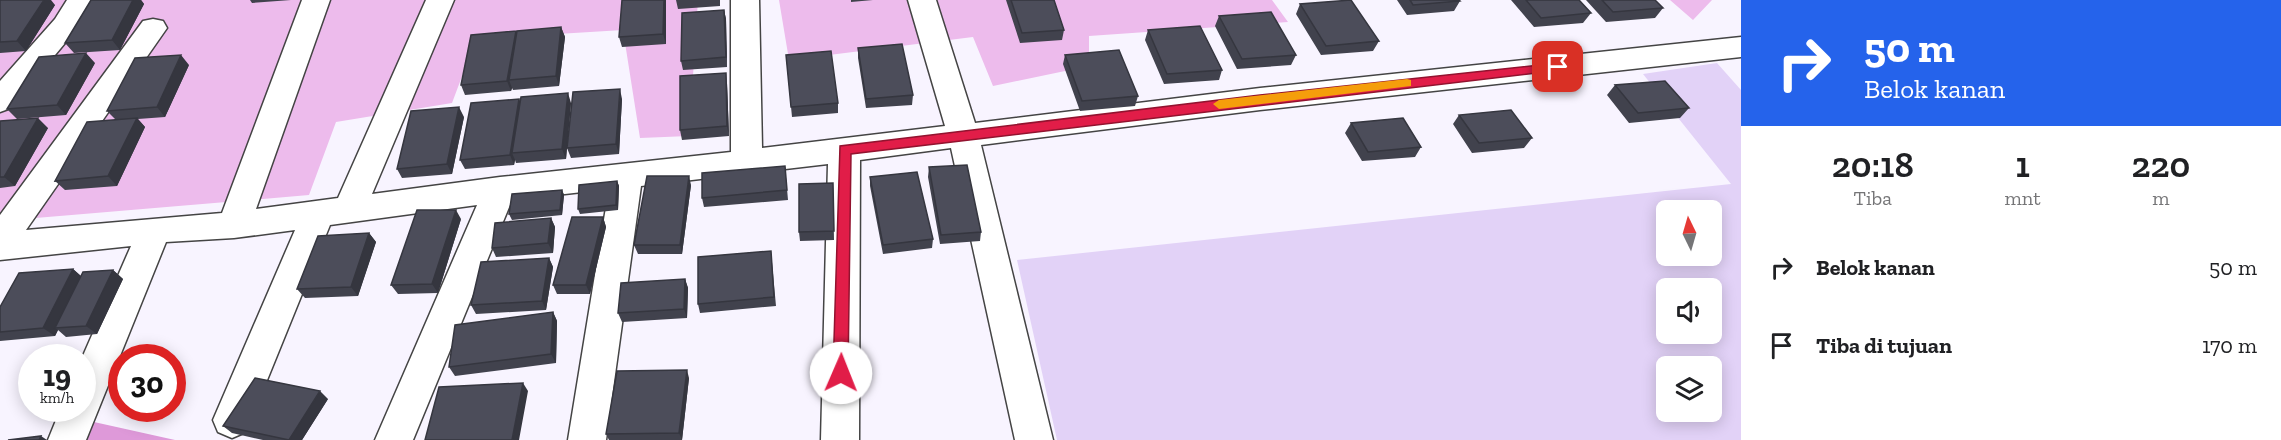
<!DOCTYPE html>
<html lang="id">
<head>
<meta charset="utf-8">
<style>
	body { margin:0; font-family:"Zilla Slab",serif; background:#f2f2f2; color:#202124; height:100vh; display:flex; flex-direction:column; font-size:22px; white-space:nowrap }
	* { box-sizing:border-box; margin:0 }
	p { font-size:20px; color:#757577 }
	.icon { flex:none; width:33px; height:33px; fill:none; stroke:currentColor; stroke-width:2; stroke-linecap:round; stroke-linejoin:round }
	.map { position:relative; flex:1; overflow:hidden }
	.drawer { display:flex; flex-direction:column; background:#fff; width:540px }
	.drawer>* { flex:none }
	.top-card { background:#2563eb; color:#fff; overflow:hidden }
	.needle { width:39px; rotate:355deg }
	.controls { position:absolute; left:1656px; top:200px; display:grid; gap:12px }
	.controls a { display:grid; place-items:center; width:66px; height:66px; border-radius:9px; background:#fff; box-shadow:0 3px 15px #0003; font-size:30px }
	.speed { position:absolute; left:18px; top:344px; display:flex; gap:12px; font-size:30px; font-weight:700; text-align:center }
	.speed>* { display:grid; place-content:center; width:78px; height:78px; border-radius:50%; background:#fff; box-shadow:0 3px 15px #0003; line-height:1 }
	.speed small { font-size:15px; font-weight:400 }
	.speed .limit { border:9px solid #d22; background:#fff; color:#111 }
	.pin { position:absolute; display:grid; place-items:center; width:51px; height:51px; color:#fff; margin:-26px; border-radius:12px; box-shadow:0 3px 9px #0006 }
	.me { position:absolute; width:66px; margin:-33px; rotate:1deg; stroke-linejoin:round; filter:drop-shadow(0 0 4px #0008) }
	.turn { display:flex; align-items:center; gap:21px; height:126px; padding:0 24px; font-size:27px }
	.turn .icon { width:78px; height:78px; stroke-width:2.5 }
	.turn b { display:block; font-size:42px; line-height:51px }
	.eta { display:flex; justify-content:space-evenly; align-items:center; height:102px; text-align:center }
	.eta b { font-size:36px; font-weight:600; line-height:42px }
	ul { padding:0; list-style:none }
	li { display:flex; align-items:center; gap:18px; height:78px; padding:0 24px }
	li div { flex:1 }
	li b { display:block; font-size:22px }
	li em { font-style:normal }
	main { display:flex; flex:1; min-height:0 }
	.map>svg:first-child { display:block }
	.farmland { fill:#e2d2f7; fill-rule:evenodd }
	.green { fill:#edbbec }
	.forest { fill:#de99d9 }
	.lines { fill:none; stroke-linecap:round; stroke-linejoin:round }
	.street-casing { stroke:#444; stroke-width:3 }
	.street { fill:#fff; fill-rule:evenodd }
	.wall { fill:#41424d }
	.shaded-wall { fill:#35363f }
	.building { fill:#4c4d5a; stroke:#35363f; stroke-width:1.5 }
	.route { fill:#e11d48; stroke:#92132f; stroke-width:1.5 }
	.slow { fill:#f59e0b }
</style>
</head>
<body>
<main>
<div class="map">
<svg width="1741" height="440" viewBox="0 0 1741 440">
	<rect width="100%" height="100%" fill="#f8f4ff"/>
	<path class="farmland" d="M1717,63L1741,90V440H1057L1017,260L1731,184L1643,74ZM1666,210H1712V255H1666ZM1666,288H1712V333H1666ZM1666,366H1712V411H1666Z"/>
	<path class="green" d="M0,0H698L689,136L640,138L623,30L476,39L452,103L336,122L309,195L0,221Z
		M779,0H1272L1288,22L1089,36V66L993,86L973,37L789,60Z
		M1670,0H1712L1693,20Z"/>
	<path class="forest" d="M94,422L175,440H87Z"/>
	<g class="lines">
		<g class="street-casing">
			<path id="street" d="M67,0H95L75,31L11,108L0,112V81L55,19Z
				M302,0H330L256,209L338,198L426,0H454L372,194L500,177L731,152V0H759L762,148L945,126L908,0H936L975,123L1260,88L1741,37V57L1260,110L981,145L1053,440H1015L951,148L860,160L859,440H821L828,164L641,186L606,440H568L609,189L512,200L413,440H375L477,205L330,225L246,432L232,438L218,432L213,420L295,230L234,238L166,242L86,440H48L61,408H82V358L131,246L0,260V215L143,21L153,19L163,21L167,28L26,230L222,213Z"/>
		</g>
		<use href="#street" class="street"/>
	</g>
	<path class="wall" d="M91,0H141L144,4L120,50L74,53L65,43Z
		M250,0H291L252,3Z
		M666,0V44L622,47L619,37Z
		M676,0H720V6L678,9Z
		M851,0H873L851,2Z
		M1006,0H1054L1064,30L1062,40L1020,43Z
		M1397,0H1459L1460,1L1454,11L1407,15Z
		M1511,0H1579L1591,13L1583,23L1534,27Z
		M1586,0H1655L1663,8L1655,18L1606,22Z
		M0,1L55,5L26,51L0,53Z
		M1300,4L1379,41L1373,51L1321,55L1296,14Z
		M724,10L726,19L727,67L683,70L681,61Z
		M1219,16L1296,55L1291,65L1237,69L1215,26Z
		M561,27L565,37L559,86L513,90L512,88L511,91L465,95L461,85L516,31L517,34Z
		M1148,30L1222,70L1219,80L1164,84L1145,40Z
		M858,48L913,95L912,105L866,108L858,58Z
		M786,55L838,103V113L792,117Z
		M1065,55L1138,96L1135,106L1080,111L1063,64Z
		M95,63L66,115L17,119L7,109Z
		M189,65L165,117L138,119L145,127L117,186L65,190L55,181L115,119L107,111Z
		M727,83L729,136L682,140L680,130Z
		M1615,85L1689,108L1680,118L1629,123L1607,95Z
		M519,99L520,102L571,103L566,159L516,163L515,160L514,165L465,169L460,160Z
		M622,99L619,154L571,158L567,148Z
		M1459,115L1532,138L1524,148L1472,153L1453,124Z
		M464,117L452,174L402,178L397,169Z
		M0,121L48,128L15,186L0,188Z
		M1351,123L1421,147L1415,157L1362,161L1345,133Z
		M785,166L788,200L704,207L702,198Z
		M929,167L981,232L980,241L940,244L928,177Z
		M870,177L933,239L932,248L883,254L870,186Z
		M617,181L619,186L618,210L580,214L578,209Z
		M833,183L834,240L800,241L799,232Z
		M691,185L682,254H638L634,245Z
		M562,190L564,195L562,215L512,220L509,214Z
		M603,217L606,227L590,294H557L553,285Z
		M551,218L555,227L553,253L496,257L492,248Z
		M461,219L438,293L398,294L391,285Z
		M369,233L376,242L358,296L305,298L297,289Z
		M771,251L776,306L700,313L698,304Z
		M549,258L553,267L546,310L476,314L471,305Z
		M73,269L81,276L113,270L123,279L97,334L66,337L58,330L55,336L0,341V307Z
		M685,279L688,288L687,318L622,322L618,313Z
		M553,312L557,321L556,363L455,376L449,367Z
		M689,378L682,440H609L606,434Z
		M328,399L302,440H263L232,433L223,426Z"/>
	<path class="shaded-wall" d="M44,0H51L55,5L26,51L17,41Z
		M133,0H141L144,4L120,50L112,40Z
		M664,0H666V44L663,34Z
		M724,10L726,19L727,67L726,57Z
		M561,27L565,37L559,86L556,76Z
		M516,31L520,41L509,80L512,88L511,91L507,81Z
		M86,53L95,63L66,115L57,105Z
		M181,55L189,65L165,117L157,107Z
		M726,73L727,83L729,136L727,126Z
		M620,89L622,99L619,154L616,144Z
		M568,93L571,103L566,159L562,149Z
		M519,99L523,109L512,153L515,160L514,165L510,155Z
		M459,107L464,117L452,174L447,164Z
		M38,118L48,128L15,186L4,177Z
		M137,118L145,127L117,186L108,176Z
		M689,176L691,185L682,254L680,245Z
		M617,181L619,186L618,210L616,205Z
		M562,190L564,195L562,215L560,210Z
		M456,210L461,219L438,293L432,284Z
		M603,217L606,227L590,294L586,285Z
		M551,218L555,227L553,253L548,243Z
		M369,233L376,242L358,296L351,287Z
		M549,258L553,267L546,310L542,301Z
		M73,269L83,278L55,328L58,330L55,336L43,328Z
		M113,270L123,279L97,334L86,326Z
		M685,279L688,288L687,318L684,309Z
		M553,312L557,321L556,363L551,354Z
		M687,370L689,378L682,440L679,433Z
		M523,383L528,391L519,440H512Z
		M320,391L328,399L302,440H289Z
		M41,436L47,440H39Z"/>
	<path class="building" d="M1,0H44L17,41L0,42V1Z
		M91,0H133L112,40L65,43Z
		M622,0H664L663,34L619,37Z
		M1011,0H1054L1064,30L1022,33Z
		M1351,0L1379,41L1326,46L1300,4Z
		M1410,0H1459L1460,1L1413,5Z
		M1526,0H1579L1591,13L1541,18Z
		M1602,0H1655L1663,8L1613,12Z
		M724,10L726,57L681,61L682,13Z
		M1271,12L1296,55L1242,59L1219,16Z
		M1200,26L1222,70L1167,74L1148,30Z
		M561,27L556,76L509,80L517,31Z
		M516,31L507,81L461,85L471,35Z
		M902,44L913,95L866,99L858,48Z
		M1119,50L1138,96L1082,101L1065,55Z
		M831,51L838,103L791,107L786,55Z
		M86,53L57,105L7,109L39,57Z
		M181,55L157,107L107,111L135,58Z
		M726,73L727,126L680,130V76Z
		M1665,81L1689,108L1638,113L1615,85Z
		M620,89L616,144L567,148L573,92Z
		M568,93L562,149L512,153L521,97Z
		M519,99L510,155L460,160L471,103Z
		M459,107L447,164L397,169L411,111Z
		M1511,110L1532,138L1479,143L1459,115Z
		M38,118L4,177H0V121Z
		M137,118L108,176L55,181L87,122Z
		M1403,118L1421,147L1368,152L1351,123Z
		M967,165L981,232L941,235L929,167Z
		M785,166L787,190L702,198V173Z
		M917,172L933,239L883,245L870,177Z
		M647,176H689L680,245H634Z
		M617,181L616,205L578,209L579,185Z
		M833,183L834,231L799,232V184Z
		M562,190L560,210L509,214L512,194Z
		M417,210H456L432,284L391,285Z
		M572,217H603L586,285H553Z
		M551,218L548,243L492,248L495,223Z
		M369,233L351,287L297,289L318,236Z
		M771,251L774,297L698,304V257Z
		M549,258L542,301L471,305L481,262Z
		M73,269L43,328L0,332V307L19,273Z
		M113,270L86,326L55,328L83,272Z
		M685,279L684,309L618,313L621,283Z
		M553,312L551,354L449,367L455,325Z
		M687,370L679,433L606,434L617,371Z
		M255,378L320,391L289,440L223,426Z
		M523,383L512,440H425L439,387Z
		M41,436L39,440H8Z"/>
	<path class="route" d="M1558,63L1562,64V70L851,154L848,373L846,378L841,380L835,378L833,373L840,146L1260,95Z"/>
	<path class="slow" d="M1407,79L1411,80V86L1219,109L1213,104L1219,100Z"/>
</svg>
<div class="controls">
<a><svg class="needle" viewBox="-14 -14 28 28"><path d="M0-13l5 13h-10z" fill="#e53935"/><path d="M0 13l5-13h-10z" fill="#757577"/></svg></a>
<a><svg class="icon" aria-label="sound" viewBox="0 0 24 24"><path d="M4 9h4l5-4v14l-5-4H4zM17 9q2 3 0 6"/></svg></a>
<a><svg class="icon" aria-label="layers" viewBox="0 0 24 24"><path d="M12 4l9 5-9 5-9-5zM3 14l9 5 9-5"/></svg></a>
</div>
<div class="speed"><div>19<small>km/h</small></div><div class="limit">30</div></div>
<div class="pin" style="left:1558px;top:67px;background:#d93025"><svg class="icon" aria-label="arrive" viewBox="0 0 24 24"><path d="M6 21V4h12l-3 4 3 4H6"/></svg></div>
<svg class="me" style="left:841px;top:373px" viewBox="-20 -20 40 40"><circle r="19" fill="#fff"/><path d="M0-13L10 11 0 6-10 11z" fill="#e11d48"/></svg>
</div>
<section class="drawer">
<div class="top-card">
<div class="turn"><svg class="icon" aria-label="right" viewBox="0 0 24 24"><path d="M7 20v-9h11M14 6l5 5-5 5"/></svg><div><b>50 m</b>Belok kanan</div></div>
</div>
<div class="eta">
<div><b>20:18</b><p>Tiba</p></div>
<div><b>1</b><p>mnt</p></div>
<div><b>220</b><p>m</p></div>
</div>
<ul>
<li><svg class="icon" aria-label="right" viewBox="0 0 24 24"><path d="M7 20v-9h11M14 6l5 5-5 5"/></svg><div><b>Belok kanan</b></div><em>50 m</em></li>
<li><svg class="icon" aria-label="arrive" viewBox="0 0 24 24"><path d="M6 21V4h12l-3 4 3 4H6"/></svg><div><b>Tiba di tujuan</b></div><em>170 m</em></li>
</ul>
</section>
</main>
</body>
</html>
